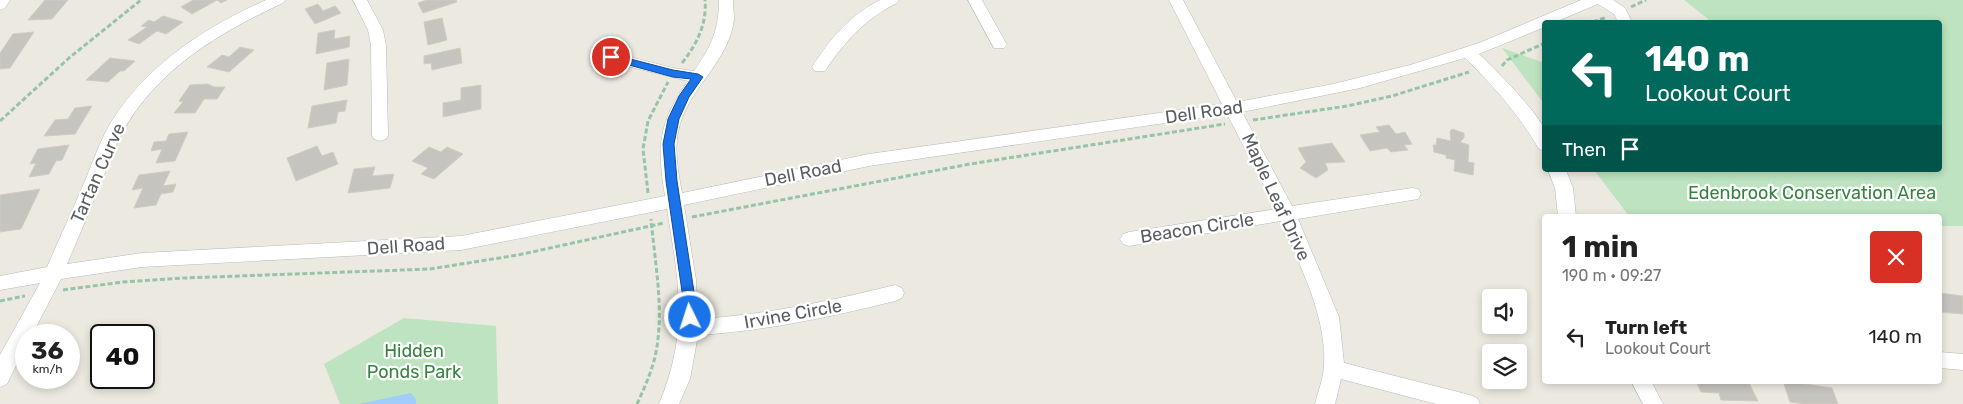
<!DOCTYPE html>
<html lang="en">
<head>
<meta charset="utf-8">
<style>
	body { margin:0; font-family:Rubik,sans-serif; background:#f2f2f2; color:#222; height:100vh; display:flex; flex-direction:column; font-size:19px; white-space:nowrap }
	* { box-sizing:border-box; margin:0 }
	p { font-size:16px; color:#767676 }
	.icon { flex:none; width:28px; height:28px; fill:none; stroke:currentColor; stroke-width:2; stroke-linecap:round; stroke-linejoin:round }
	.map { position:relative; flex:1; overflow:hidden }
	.sheet { position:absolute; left:1542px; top:214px; width:400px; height:170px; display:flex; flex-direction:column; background:#fff; border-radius:5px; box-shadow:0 2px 8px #0003 }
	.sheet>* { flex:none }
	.hud { position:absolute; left:1542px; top:20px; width:400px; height:152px; border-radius:5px; box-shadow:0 2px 8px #0003; background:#00695c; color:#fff; overflow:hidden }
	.tools { position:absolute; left:1482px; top:289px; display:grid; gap:10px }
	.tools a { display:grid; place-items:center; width:45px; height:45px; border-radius:5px; background:#fff; box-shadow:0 2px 8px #0003; font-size:25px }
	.speed { position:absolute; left:15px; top:324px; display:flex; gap:10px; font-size:25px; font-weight:700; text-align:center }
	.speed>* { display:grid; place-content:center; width:65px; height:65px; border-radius:50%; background:#fff; box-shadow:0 2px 8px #0003; line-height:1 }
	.speed small { font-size:12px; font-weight:400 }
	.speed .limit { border:2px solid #111; border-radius:8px; background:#fff; color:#111 }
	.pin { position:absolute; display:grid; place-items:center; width:42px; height:42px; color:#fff; margin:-21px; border:2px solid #fff; border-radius:50%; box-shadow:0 1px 5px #0007 }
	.me { position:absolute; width:55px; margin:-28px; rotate:356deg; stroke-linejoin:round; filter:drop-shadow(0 0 4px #0008) }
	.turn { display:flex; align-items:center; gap:18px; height:105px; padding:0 20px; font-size:22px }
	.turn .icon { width:65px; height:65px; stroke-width:2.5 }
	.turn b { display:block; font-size:35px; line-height:42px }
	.then { display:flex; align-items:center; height:48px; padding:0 20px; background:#0003; gap:10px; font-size:19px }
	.round { display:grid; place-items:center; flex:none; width:52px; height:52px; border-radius:5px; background:#f2f2f2 }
	.head { display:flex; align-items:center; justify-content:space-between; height:85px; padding:0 20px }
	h1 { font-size:30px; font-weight:700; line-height:38px }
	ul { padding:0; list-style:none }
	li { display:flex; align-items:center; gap:15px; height:75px; padding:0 20px }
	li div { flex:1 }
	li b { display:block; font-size:19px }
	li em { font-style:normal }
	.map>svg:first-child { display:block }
	.green { fill:#bde3c0 }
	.water { fill:#a0cdfc }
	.building { fill:#c6c4be; stroke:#d0ccbf }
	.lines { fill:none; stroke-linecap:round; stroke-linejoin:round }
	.minor-casing { stroke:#b6b8bd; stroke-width:1 }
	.path { stroke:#97c3a7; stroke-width:3; stroke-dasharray:5 2.5; stroke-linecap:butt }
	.minor { fill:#fff; fill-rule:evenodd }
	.route { fill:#1a73e8; stroke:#114b97 }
	.labels { text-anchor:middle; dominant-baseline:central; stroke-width:4.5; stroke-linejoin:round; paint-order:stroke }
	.street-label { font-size:18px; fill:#595c61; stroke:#fff }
	.park-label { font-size:18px; fill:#378240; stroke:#fff }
</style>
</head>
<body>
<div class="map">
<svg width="1963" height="404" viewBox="0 0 1963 404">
	<rect width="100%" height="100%" fill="#eceae0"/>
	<path class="green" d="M1684,0H1963V226H1940V216H1629L1594,170H1940V22H1712Z
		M1502,48L1545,63V105Z
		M404,318L496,326L498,404H340L324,364Z"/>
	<path class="water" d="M411,393L416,400V404H359Z"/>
	<path class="building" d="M45,0H68L52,19L28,20Z
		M193,0H227L221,3L217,0L192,14L181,7Z
		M427,0H456L457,2L423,13L418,3Z
		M318,4L323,11L335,6L341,13L315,24L305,9Z
		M163,16L183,22L166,34L157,31L139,44L128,40L147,27L141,26L149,20L154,22Z
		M442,18L447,40L428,45L424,22Z
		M335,30L334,39L350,36L349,47L316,54L318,33Z
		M34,32L10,68L0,69V53L13,34Z
		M240,47L254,50L229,72L207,67L222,55L229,57Z
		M460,48L462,63L432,70L431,63L424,64V56Z
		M110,58L135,61L124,71H120L108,82L86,80Z
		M349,59L347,85L324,90L327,63Z
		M208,84L214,87H225L217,99H204L195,113H174L183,102L179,101L190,85Z
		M481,85V109L443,117V103L461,100V88Z
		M347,100L345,111L338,112L336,123L308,128L312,106Z
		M92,106L75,134L44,136L55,120L68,119L75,108Z
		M1389,125L1396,134L1405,132L1412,144L1404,145L1408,150L1391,152L1387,148L1370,151L1360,135L1380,132L1376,127Z
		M1452,129L1464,133V138L1460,142L1469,145L1468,162L1474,163L1473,175L1454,171L1455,160L1446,158V155L1434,152L1433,145H1436L1437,138L1451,141L1450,131Z
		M188,132L175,161L156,163L162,149L151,151L154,142L166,141L169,134Z
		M1332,143L1345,162L1325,163L1328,170L1316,178L1300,168L1306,162L1298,148Z
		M69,145L62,160L56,161L49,174L29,177L36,163L30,164L38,149Z
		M317,146L322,156L333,152L338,164L296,181L287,158Z
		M429,147L441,152L447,147L463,154L434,179L421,174L428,168L412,161Z
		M375,167L372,176L394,174L390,188L348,193L354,169Z
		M170,171L163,186L176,184L173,192L161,194L156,205L134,208L143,188L132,190L139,175Z
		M40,189L21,229L0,232V195Z
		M1940,293L1963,296V314L1940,312Z
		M1696,381H1748L1758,401L1721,400L1719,393L1701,392Z
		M1783,381L1832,388L1838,404H1804L1790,402Z"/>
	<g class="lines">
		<g class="minor-casing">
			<path id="minor" d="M0,0H10L5,8L0,10Z
				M266,0H285L283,3C220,32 156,70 122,133C115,146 110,161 104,175C92,205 80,234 67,264L142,253L461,236L665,196C657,146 658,123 688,81L606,61L603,57L606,53L611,52L673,68L694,71C711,47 719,30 719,0H733C733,6 734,13 734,19C730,59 691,87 680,124C673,147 678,170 682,193L869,154L1222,104L1169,0H1183L1237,102L1333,84L1410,65L1479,43L1581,0H1613L1625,8L1632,22H1618L1614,14L1598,4L1555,22H1545V27L1479,54C1493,67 1540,114 1545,131C1547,137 1545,145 1545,151L1539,149C1519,115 1494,86 1465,58L1360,88L1242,112L1292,206L1412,188L1418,189L1421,194L1418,199L1298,219L1339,317L1344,363L1470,395L1477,398L1480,404H1436L1341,379L1335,404H1315C1318,392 1323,379 1324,367C1327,316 1300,267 1281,221L1129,246L1123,244L1120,239L1123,234L1129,232L1276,209L1227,114L869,166L684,205L696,280L698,319C765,315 830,301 895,285L902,288L904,293L902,298L895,301C830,317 765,331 698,335L690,379L679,404H659C689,332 679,283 667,209L461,250L142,267L61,279L32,335H26V345L7,384L0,387V355L40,283L0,290V276L47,267C60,237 74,207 87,176C93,161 99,145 106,131C141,68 203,28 266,0Z
				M353,0H367L383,30L386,45L388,135L386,139L380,141L374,139L372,135L371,45L368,30Z
				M880,0H899L897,3C865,19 845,41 825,71H815L812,67C830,39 850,15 880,0Z
				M968,0H982L1007,45L1004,48H994Z
				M1548,170H1566L1573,188L1576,216H1558L1555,188Z
				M1940,352L1963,354V370L1940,368Z
				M1631,381H1651L1663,404H1643Z"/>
		</g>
		<path class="path" d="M1631,7L1646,0
			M1593,22L1607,17
			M682,63C697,44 707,24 705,0
			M1502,66L1507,60L1545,43
			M1253,120L1347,106L1392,96L1469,72
			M0,121L69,58L141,0
			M648,193L643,149L648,121L668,82
			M692,217L970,164L1225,124
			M63,290L123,282L184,278L430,269L518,255L664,223
			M0,301L25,296
			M637,404C644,389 651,373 655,357C665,312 655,265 651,219"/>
		<use href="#minor" class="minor"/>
	</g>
	<path class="route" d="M611,54L673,70L698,74L703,77L689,97L679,119L674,144L677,181L696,305L694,320H685L684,305L666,181L663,144L668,119L679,96L691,79L673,77L607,59L606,57Z"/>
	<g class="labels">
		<g class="street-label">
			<text transform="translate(1204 112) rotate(-8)">Dell Road</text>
			<text transform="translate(98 173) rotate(-66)">Tartan Curve</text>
			<text transform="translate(803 173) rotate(-11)">Dell Road</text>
			<text transform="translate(1276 197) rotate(65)">Maple Leaf Drive</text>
			<text transform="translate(1197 228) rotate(-9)">Beacon Circle</text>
			<text transform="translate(406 246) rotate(-4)">Dell Road</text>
			<text transform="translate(793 314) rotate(-10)">Irvine Circle</text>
		</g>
		<g class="park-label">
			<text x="1812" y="193">Edenbrook Conservation Area</text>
			<text x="414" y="351">Hidden<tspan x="414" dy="21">Ponds Park</tspan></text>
		</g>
	</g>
</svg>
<div class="tools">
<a><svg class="icon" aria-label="sound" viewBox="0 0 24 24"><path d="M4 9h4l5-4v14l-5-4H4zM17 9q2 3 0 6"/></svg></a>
<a><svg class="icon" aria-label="layers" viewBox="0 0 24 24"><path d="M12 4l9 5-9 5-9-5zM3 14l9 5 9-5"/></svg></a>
</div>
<div class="speed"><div>36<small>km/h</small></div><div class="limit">40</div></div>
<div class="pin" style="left:611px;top:57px;background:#d93025"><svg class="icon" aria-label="arrive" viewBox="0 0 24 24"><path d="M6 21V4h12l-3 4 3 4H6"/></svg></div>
<svg class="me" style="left:690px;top:317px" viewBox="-20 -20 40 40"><circle r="17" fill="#1a73e8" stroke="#fff" stroke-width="3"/><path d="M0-11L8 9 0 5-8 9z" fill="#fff"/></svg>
<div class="hud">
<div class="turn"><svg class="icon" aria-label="left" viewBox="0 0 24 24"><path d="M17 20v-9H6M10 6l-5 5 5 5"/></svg><div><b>140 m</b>Lookout Court</div></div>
<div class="then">Then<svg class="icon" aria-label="arrive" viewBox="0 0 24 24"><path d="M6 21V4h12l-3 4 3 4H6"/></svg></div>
</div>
<section class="sheet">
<div class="head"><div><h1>1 min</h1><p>190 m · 09:27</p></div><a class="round" style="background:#d93025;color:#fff"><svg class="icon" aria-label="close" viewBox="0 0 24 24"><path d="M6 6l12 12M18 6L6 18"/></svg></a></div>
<ul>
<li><svg class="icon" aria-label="left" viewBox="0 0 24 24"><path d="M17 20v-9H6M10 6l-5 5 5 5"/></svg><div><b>Turn left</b><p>Lookout Court</p></div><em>140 m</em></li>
</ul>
</section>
</div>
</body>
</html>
